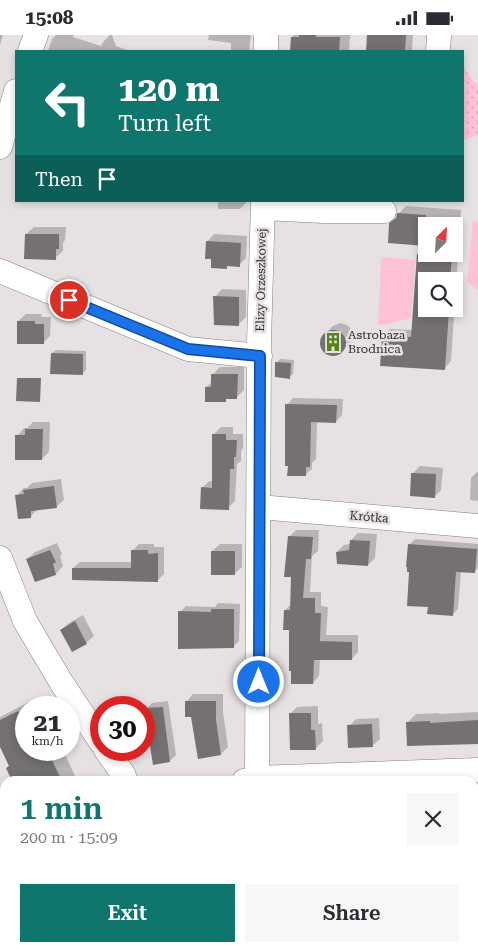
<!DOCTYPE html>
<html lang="en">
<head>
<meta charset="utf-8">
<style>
	body { margin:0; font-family:"Roboto Serif",serif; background:#f7f7f7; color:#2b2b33; height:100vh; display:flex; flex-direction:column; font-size:19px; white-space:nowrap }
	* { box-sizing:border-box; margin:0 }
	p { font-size:16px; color:#7c7c81 }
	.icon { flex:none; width:28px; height:28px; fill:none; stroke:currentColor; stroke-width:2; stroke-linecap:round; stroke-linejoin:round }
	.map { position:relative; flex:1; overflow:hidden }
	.panel { position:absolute; left:0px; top:741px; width:479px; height:176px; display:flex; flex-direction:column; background:#fff; border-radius:15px 15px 0 0; box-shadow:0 2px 8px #0003 }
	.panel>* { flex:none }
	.banner { position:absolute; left:15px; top:15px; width:449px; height:152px; border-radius:0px; box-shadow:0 2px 8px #0003; background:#0f766e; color:#fff; overflow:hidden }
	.needle { width:32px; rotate:24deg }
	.fabs { position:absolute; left:418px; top:182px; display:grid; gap:10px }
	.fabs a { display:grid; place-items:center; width:45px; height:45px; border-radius:0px; background:#fff; box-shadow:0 2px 8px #0003; font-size:25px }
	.speed { position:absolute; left:15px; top:661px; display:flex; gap:10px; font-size:25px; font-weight:700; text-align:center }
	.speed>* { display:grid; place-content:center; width:65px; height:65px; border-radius:50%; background:#fff; box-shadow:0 2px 8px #0003; line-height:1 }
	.speed small { font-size:12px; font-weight:400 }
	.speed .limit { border:8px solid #d22; background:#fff; color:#111 }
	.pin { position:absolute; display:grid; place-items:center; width:42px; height:42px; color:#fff; margin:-21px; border:2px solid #fff; border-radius:50%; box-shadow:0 1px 5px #0007 }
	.me { position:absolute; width:55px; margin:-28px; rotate:0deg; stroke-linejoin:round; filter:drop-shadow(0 0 4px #0008) }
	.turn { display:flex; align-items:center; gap:18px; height:105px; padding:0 20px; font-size:22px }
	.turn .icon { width:65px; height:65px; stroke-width:2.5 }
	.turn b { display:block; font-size:35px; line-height:42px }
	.then { display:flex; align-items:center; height:48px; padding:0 20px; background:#0003; gap:10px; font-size:19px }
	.round { display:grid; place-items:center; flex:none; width:52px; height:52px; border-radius:0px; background:#f7f7f7 }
	.head { display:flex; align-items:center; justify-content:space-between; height:85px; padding:0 20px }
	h1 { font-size:30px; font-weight:600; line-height:38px; color:#0f766e }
	.cta { display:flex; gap:10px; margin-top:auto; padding:10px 20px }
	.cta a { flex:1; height:58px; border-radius:0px; background:#0f766e; color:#fff; font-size:20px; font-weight:600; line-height:58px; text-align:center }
	.cta a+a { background:#f7f7f7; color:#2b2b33 }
	.status { display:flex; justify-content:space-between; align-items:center; height:35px; padding:0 25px; background:#fff; direction:ltr }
	.status svg { height:14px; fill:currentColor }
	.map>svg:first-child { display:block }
	.grass { fill:#ffc1d7 }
	.park { fill:url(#park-dots) }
	.water { fill:url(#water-rules) }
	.shadow { fill:#0003; fill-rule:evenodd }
	.building { fill:#757071 }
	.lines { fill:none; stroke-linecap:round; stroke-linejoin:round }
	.minor-casing { stroke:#847f81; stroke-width:25 }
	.minor { stroke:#fff; stroke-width:24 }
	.route-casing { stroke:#114b97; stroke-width:12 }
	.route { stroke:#1a73e8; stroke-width:9 }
	.labels { text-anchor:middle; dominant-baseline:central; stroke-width:5; stroke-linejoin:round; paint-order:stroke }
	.street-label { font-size:12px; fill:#2c2a2b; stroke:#e7e1e3 }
	.poi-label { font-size:12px; fill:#2c2a2b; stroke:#e7e1e3; text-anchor:start }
</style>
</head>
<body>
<div class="status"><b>15:08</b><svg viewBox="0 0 49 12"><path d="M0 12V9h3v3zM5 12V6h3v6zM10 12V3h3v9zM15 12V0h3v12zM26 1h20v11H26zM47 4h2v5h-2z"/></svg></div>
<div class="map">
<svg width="478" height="917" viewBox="0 0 478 917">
	<defs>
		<pattern id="park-dots" width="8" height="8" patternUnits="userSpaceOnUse" patternTransform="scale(1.25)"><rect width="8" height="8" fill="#ffc1d7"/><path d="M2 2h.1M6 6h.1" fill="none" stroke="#dba6b9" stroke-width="1.8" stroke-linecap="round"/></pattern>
		<pattern id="water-rules" width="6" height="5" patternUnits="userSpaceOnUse" patternTransform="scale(1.25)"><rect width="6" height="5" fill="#d390a9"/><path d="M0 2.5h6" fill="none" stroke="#ab768a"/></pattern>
	</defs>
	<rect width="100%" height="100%" fill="#e7e1e3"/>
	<path class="grass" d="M473,186L478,187V255L467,247Z
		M381,222L415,225L411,283L388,289L378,290Z"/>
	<path class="park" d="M462,29L471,43L478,50V100L463,105Z"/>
	<path class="water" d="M474,905L478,917H308L310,912H474Z"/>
	<path class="shadow" d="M0,0H3L0,10Z
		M56,0H74L73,2L101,11L103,7L110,0H112L116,11L130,16H48L52,4Z
		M209,0H251L249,16H231V8L208,5Z
		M294,0H350L349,16H291L292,2Z
		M369,0H413L412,15L411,16H368Z
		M218,166H248L240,174H218Z
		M406,171L461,175L451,326L444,334L383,301L390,294L413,295L419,209L398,179ZM426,191H454V219H426ZM426,246H454V274H426Z
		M34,192H66L65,205L63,208V216L55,223L26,199Z
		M214,199L247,201L246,223L239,230H229L226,232L212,223L207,207Z
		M222,254L246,255V282L238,290L215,262Z
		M26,279H42L41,282H51L50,301L43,308L18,286Z
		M340,288L347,290L350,293L352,300L350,307L339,317L332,319L325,316L322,310V306L325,299L333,291Z
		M56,315L86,316V335L82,339L52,318Z
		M280,324L294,325L293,339L289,342L277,327Z
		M220,332H244V355L237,362H228L225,365L206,352L213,346V339Z
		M293,363L343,364L342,380L336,387L317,386L316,424L312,428V434L305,440L287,370Z
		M33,387H50L49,417L42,424L17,401L24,393H27Z
		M221,392H233V399H243V413L241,416V426L237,429L235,466L228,473L202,453L209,446H213L214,399Z
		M420,431L443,433L441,455L434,462L413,438Z
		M477,437H478V466L470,465L471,443Z
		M61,444L64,465L56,472L38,474L31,481L16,461L24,453H27L32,448Z
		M296,495H319L318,516L312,521L310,557H321V571L328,572L326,600H358V617L352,624H320L319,641L313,648L291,594L285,575L291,569L292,541L289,502Z
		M358,498L377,499L375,523L368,530L337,517L344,510L350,509L351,505Z
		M415,504L478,509V533L474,537L461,536L458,574L452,580L429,571L410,536L409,510Z
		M57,508L62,519L60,521L63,531L56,539L36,546L27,524L35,517Z
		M139,509H154V512H164V539L158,545L73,533L80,527H132V516Z
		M220,509H242V532L234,539L212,516Z
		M218,568L240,569L239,606L233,612L180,577L186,571L215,572Z
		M83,580L94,601L86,608L61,595L69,588Z
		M193,659H223V677L228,712L221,719L192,680L186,667Z
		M168,666L176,720L170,726L146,674L152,668Z
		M29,667L32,672H26V715H63L76,743L73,746H14L7,733L10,730L0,710V682Z
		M318,671V689L322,688L323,706L316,713L290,679L297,672Z
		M478,677V707L407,688L416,679L439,678V679Z
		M379,683L380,704L372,711L349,691L356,684Z
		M474,763H478V787H474Z
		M5,857V883L0,884V859Z"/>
	<path class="building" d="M299,0H316V2H340L339,16H290L291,2H299Z
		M367,0H406L405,16H366Z
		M397,178L426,180V211L388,208L389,188L396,183Z
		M25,199H59V214H56V225L24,224Z
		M206,206L241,208L240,232L227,231V234L211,233V224H205Z
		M417,219H452L450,246H426V274H449L445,335L380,331L382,300L411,302Z
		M213,261L239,262V291L214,290Z
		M17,286H35V289H44V309H17Z
		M320 308a13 13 0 1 1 26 0a13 13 0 1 1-26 0Z
		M51,318L83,319V340L50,339Z
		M275,327L291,328L290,344L275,342Z
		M211,339H238L237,364H226V367H205V352H211Z
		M17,343H41L40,367L16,366Z
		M285,369L337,370L336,388L311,387L310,432H306V441H287L288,431H285Z
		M25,394H43L42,425H15V400H25Z
		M212,399H226V405H237L236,422H234V434H230L229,475L200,474L201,452L212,453Z
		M411,438L436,439L435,463L410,461Z
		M54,451L57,473L31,476V483L18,484L15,460L24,459L23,455Z
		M288,501L313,502L311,524H306L303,563H315V578H321L320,606L352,607V625H314L313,649H291V636H289V595H283L284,575H290L291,542H284Z
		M350,505L370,506L368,531L337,529L336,517L349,515Z
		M408,509L477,514L475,538L456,537L453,581L427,579L428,572L407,571L409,537H407V532H406Z
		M50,515L56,527L53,529L56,540L35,547L26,524Z
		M131,515H148V519L158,518V547L72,545V533H131Z
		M211,516H235V540H211Z
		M211,574H234V613L178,614V576L211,577Z
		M75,586L87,609L72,617L60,595Z
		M185,666H216V685L221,720L198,724L191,682H185Z
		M163,672L170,727L153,730L144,673Z
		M18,676L22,684L26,682V715H47L62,746H12L6,733L9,731L0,712V685Z
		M289,678H311V695H315L316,715H290Z
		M478,685V709L407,711L406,687L430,686V688Z
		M372,689L373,712L348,713L347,690Z"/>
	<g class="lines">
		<g class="minor-casing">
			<path id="minor" d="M30,16L36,0
				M266,16V0
				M438,16L439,0
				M0,112L16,56
				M263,173L323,176H384
				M0,236L188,314L260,321
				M259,472L478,491
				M0,523L25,586L61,647L101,707
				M106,715L123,739L126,746
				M257,743L259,308L263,166
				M244,746L257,743L478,735
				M0,822L5,820"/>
		</g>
		<use href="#minor" class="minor"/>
	</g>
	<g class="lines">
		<g class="route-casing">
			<path id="route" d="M69,265L188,314L260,321L259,647"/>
		</g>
		<use href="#route" class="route"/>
	</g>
	<defs>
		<g id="building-bare" transform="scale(1.5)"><path d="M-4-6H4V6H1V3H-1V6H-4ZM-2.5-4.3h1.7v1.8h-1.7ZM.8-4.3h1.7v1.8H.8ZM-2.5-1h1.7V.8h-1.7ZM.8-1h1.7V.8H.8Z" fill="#548417" stroke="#e7e1e3" stroke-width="2.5" paint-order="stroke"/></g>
	</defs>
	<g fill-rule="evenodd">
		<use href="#building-bare" x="333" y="307"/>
	</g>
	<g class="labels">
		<g class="street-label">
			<text transform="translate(261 245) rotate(-89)">Elizy Orzeszkowej</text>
			<text transform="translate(369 482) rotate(5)">Krótka</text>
		</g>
		<g class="poi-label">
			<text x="348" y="300">Astrobaza<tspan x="348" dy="14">Brodnica</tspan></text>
		</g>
	</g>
</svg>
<div class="fabs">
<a><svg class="needle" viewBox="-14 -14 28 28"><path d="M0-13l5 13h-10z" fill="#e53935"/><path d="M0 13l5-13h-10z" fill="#7c7c81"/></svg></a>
<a><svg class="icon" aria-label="search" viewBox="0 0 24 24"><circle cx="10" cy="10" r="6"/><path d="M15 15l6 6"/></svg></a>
</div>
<div class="speed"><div>21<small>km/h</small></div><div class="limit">30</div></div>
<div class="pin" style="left:69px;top:265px;background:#d93025"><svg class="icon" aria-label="arrive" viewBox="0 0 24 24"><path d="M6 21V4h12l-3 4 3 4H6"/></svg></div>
<svg class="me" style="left:259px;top:647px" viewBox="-20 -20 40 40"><circle r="17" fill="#1a73e8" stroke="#fff" stroke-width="3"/><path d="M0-11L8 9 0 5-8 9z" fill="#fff"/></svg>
<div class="banner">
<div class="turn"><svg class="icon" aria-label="left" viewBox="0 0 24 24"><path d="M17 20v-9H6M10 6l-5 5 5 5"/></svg><div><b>120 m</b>Turn left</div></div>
<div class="then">Then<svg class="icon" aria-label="arrive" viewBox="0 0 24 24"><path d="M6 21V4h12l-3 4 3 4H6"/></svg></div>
</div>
<section class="panel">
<div class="head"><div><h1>1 min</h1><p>200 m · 15:09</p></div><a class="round"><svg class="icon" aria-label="close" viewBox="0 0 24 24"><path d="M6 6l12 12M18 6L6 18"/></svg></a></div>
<div class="cta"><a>Exit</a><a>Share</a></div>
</section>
</div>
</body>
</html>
